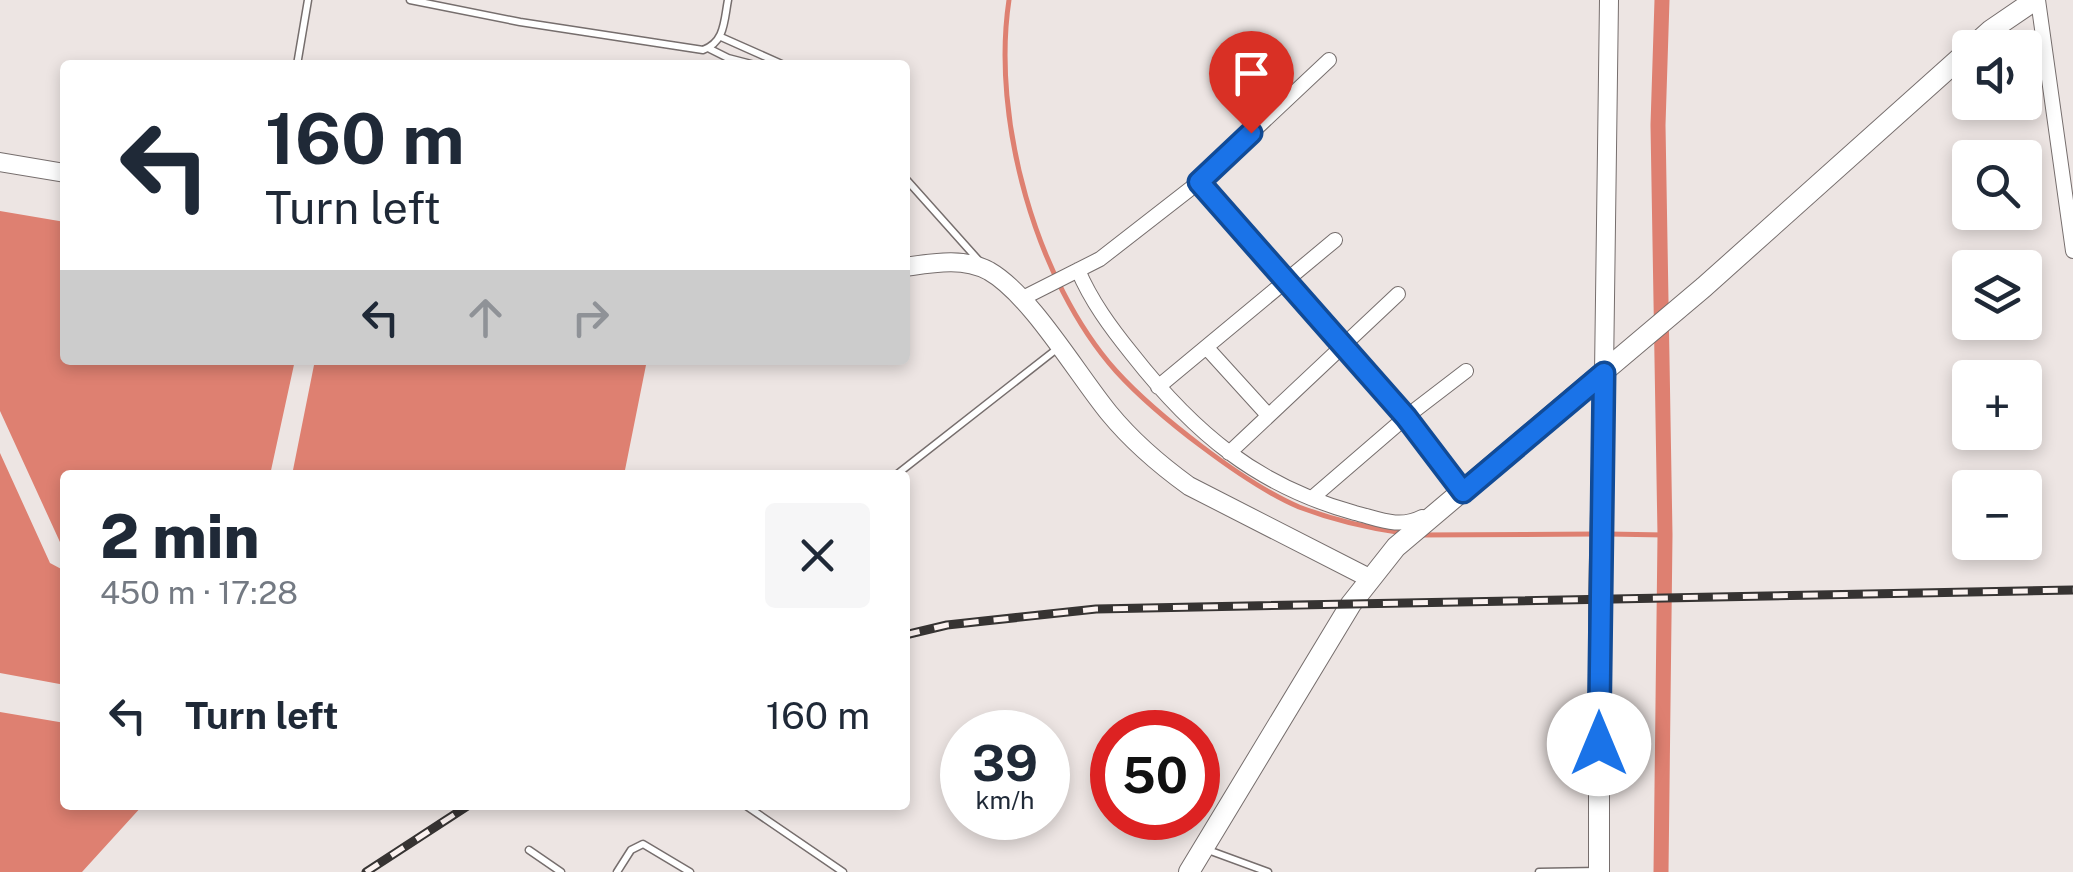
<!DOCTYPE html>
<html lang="en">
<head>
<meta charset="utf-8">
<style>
	body { margin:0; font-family:"Public Sans",sans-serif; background:#f6f6f7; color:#1f2937; height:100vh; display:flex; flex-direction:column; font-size:38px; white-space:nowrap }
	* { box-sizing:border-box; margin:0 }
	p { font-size:32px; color:#747a83 }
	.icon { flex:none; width:55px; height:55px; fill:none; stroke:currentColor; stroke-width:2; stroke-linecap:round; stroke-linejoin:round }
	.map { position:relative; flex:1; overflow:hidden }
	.sheet { position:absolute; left:60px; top:470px; width:850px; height:340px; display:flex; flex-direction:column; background:#fff; border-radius:10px; box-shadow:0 5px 15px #0003 }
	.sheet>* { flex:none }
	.banner { position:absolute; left:60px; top:60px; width:850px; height:305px; border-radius:10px; box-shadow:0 5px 15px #0003; background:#fff; color:#1f2937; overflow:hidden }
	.tools { position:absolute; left:1952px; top:30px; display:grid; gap:20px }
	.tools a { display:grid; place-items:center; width:90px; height:90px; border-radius:10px; background:#fff; box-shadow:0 5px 15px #0003; font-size:50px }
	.speed { position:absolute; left:940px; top:710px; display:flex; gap:20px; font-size:50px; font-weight:700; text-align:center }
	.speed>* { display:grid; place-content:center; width:130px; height:130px; border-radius:50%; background:#fff; box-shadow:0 5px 15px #0003; line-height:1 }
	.speed small { font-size:25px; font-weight:400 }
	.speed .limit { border:15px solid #d22; background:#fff; color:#111 }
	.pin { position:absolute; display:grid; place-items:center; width:85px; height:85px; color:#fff; margin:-102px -42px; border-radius:50% 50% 50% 0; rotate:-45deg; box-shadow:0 0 10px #0007 }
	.pin .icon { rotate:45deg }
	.me { position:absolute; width:110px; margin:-55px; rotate:0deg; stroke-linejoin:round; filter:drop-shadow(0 0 8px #0008) }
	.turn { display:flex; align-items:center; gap:35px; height:210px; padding:0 40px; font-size:45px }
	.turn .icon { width:130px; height:130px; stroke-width:2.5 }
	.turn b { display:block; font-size:70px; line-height:85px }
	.lanes { display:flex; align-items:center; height:95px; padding:0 40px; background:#0003; justify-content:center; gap:50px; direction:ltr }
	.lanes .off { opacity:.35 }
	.round { display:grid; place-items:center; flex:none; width:105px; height:105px; border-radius:10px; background:#f6f6f7 }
	.summary { display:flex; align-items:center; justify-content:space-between; height:170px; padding:0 40px }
	h1 { font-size:60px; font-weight:800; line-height:75px }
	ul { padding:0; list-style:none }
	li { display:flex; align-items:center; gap:30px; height:150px; padding:0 40px }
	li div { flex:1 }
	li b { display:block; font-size:38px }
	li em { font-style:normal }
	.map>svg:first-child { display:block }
	.water { fill:#de8071 }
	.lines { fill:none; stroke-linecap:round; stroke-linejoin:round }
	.stream { stroke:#de8071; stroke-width:5 }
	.canal { stroke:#de8071; stroke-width:15 }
	.service-casing { stroke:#766e6d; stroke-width:9 }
	.minor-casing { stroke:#766e6d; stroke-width:16 }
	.tertiary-casing { stroke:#766e6d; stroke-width:20 }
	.secondary-casing { stroke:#766e6d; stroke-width:22 }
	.service { stroke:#fff; stroke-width:6 }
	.minor { stroke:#fff; stroke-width:14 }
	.tertiary { stroke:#fff; stroke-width:18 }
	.secondary { stroke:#fff; stroke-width:20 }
	.rail-casing { stroke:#363332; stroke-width:9 }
	.rail { stroke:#fbf2f0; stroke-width:5; stroke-dasharray:15; stroke-linecap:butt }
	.route-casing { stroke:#114b97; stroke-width:25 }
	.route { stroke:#1a73e8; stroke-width:18 }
</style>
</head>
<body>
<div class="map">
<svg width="2073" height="872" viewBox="0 0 2073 872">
	<rect width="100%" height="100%" fill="#ede5e3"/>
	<path class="water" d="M0,211L65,222V360H295L270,475H65V553L0,411Z
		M315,360H647L624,475H292Z
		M0,453L50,563L65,571V685L0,673Z
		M0,712L65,723V805H143L82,872H0Z"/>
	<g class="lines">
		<path class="stream" d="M1009,0C991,119 1036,281 1116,371C1156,415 1245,484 1299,507C1333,520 1367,528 1403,533
			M1608,534L1665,535
			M1418,535L1597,534"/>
		<path class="canal" d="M1661,872L1665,535L1658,125L1662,0"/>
		<g class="service-casing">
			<path id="service" d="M410,0L520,22L703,50C725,42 724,21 728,0
				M721,37L784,65
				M710,49L728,58L755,65
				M297,65L308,0
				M905,178L981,263
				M896,475L1058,348
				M745,805L843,872
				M529,850L561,872
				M1208,850L1268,872
				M617,872L631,850L643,844L690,872
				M1539,872L1598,871"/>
		</g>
		<g class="minor-casing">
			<path id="minor" d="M2038,0L2073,251
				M1199,182L1406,417L1463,491
				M1078,270C1091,301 1111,328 1132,354C1194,433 1257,486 1355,513C1379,519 1399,529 1422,517
				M1021,299L1100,259L1199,182L1329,60
				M1207,348L1267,414
				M1158,387L1335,240
				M1229,453L1398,294
				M1312,498L1406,417L1466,371"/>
		</g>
		<g class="tertiary-casing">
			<path id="tertiary" d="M0,162L65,173
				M905,267C933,263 963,257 989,271C1031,295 1077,374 1109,413C1132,441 1160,465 1189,486L1371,579
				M1604,373L1609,0"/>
		</g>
		<g class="secondary-casing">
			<path id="secondary" d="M1971,48L1991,30L2035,0
				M1189,872L1351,604L1396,547L1704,287L1970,49
				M1599,872V601L1604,373"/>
		</g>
		<use href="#service" class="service"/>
		<use href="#minor" class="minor"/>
		<use href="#tertiary" class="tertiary"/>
		<use href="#secondary" class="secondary"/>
		<g class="rail-casing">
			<path id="rail" d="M905,635L947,625L1096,609L2073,590
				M366,872L469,805"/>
		</g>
		<use href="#rail" class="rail"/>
	</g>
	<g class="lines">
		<g class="route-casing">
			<path id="route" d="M1251,133L1199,182L1406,417L1463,492L1604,373L1599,744"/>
		</g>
		<use href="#route" class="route"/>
	</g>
</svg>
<div class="tools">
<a><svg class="icon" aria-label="sound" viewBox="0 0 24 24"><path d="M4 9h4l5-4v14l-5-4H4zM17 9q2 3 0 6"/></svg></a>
<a><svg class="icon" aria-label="search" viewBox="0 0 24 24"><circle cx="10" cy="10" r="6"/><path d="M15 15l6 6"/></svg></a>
<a><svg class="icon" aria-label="layers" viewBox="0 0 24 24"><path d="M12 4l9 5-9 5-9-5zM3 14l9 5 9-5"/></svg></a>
<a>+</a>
<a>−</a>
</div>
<div class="speed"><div>39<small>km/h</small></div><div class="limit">50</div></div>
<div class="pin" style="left:1251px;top:133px;background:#d93025"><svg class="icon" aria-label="arrive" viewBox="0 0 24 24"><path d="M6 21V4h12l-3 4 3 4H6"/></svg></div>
<svg class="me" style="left:1599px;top:744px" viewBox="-20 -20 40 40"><circle r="19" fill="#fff"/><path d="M0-13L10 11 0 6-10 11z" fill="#1a73e8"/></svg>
<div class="banner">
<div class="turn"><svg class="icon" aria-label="left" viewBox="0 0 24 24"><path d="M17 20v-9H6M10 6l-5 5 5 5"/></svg><div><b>160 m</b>Turn left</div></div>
<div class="lanes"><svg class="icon" aria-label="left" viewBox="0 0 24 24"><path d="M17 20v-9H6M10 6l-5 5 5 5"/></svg><svg class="icon off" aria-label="ahead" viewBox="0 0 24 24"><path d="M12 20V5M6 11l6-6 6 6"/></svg><svg class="icon off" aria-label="right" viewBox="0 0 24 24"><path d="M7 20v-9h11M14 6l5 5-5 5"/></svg></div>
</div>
<section class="sheet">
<div class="summary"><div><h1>2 min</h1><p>450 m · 17:28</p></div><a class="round"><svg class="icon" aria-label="close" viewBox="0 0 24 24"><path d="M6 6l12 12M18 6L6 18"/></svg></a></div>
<ul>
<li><svg class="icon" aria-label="left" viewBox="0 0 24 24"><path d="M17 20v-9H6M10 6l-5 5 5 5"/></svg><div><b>Turn left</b></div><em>160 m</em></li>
</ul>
</section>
</div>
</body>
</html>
